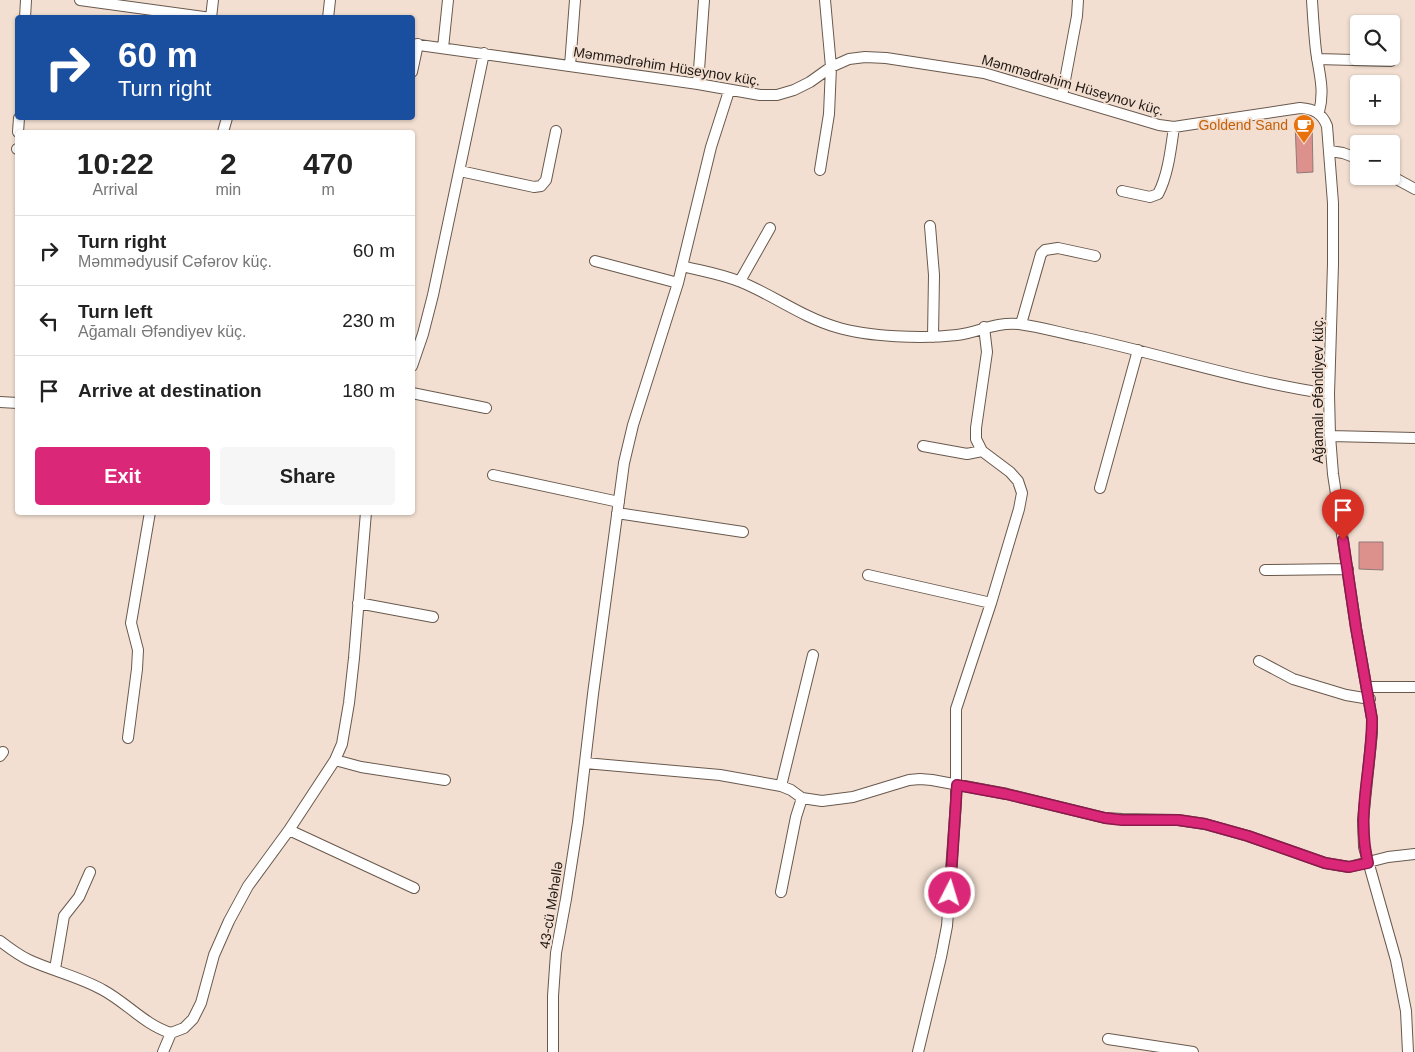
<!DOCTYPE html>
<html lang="en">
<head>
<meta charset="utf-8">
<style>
	body { margin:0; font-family:Helvetica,sans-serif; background:#f6f6f6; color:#222; height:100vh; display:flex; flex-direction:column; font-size:19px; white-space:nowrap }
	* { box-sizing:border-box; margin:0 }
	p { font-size:16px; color:#767676 }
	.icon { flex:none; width:28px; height:28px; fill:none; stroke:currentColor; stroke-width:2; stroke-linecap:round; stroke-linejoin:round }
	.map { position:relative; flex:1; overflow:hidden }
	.panel { position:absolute; left:15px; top:130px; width:400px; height:385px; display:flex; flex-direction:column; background:#fff; border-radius:5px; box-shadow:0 1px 4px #0004 }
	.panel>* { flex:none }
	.banner { position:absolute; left:15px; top:15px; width:400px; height:105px; border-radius:5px; box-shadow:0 1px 4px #0004; background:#1a4fa0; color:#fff; overflow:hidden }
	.fabs { position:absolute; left:1350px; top:15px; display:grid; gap:10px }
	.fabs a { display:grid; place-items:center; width:50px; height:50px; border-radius:5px; background:#fff; box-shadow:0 1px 4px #0004; font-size:25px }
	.pin { position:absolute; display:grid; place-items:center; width:42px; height:42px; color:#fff; margin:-51px -21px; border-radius:50% 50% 50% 0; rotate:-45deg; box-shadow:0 0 5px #0007 }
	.pin .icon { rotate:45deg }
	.me { position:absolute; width:55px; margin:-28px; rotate:5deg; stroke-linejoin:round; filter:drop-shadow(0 0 4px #0008) }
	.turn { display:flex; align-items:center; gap:18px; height:105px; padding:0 20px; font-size:22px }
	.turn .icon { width:65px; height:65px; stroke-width:2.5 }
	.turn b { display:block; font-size:35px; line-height:42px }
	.eta { display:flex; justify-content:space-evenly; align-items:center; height:85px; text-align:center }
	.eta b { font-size:30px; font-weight:600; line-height:35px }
	.cta { display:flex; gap:10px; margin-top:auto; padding:10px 20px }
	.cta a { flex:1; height:58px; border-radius:5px; background:#db2777; color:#fff; font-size:20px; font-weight:600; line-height:58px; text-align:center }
	.cta a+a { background:#f6f6f6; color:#222 }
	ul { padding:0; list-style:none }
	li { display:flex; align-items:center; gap:15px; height:70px; padding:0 20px; border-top:1px solid #e0e0e0 }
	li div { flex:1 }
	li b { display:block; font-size:19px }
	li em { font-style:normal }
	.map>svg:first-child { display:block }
	.building { fill:#dc918d; stroke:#8f7977 }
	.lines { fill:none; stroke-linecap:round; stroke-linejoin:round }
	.street-casing { stroke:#69594d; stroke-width:12 }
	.street { stroke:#fff; stroke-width:10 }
	.route-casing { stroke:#8e194d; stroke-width:12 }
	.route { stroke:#db2777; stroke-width:9 }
	.labels { text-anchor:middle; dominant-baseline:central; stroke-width:4; stroke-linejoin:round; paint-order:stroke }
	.street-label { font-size:14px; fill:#201914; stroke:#f2dfd1 }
	.food-label { font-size:14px; fill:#c56008; stroke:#f2dfd1; text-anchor:end }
</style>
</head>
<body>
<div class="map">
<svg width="1415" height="1052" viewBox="0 0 1415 1052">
	<rect width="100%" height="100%" fill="#f2dfd1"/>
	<path class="building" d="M1295,122H1312L1313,172L1297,173Z
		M1359,542H1383V570L1359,569Z"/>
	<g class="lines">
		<g class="street-casing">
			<path id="street" d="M80,0L211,18
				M1312,0C1313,17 1314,34 1316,51C1319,73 1325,90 1319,112
				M25,18L26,0
				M211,18L213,0
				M328,18L330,0
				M412,44L698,84L760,95H777L794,90L810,82L831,67L849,59L865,57L886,58L984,73L1159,125L1174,127L1187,125L1300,108C1314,109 1322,113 1327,126L1333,203V264L1329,394L1330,436L1333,474L1356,628L1372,719V733L1363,820L1364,847L1396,960L1406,1011L1408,1052
				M443,48L448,0
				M1317,59L1391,61
				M570,66L575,0
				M412,72L418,44
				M698,84L704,0
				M1062,96L1077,16L1078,0
				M18,132L19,118
				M223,132L227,118
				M17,149H18
				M1330,151L1343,153L1359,159
				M820,170L829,114L831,67L825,0
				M460,171L534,187L541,186L546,180L556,131
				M1391,176L1415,189
				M1122,191L1150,197L1158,194C1168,176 1171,148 1174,127
				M930,226L934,275L933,337
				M595,261L678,283
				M682,266C702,271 722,274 741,282C773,295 802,317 836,327C868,337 923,339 957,335C980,332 994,322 1019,324C1042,327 1064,334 1086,338C1167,356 1247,382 1329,394
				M740,281L770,228
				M1021,324L1041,254L1045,250L1058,248L1095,256
				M412,366L423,334L433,295L484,53
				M412,393L486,408
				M0,402L18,403
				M1330,436L1415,438
				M923,446L967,454L982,451
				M493,475L619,502
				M1100,488L1138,350
				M617,513L743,532
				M1265,570L1348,569
				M868,575L991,603
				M358,603L433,617
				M1259,661L1293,679L1346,695L1370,699
				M1367,687H1415
				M128,738L137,669L138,650L131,623L150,512
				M0,756L3,752
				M335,760L361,767L445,780
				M585,763L720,775L781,786L791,790L802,798L822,801L853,797L909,780L920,779L932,780L1007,794L1105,818L1122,819L1178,820L1205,824L1248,836L1325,863L1349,867L1388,857L1415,854
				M781,786L813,655
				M289,830L414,888
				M781,892L796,817L802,798
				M0,941C9,948 18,955 29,960C53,971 80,977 103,990C127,1003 145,1025 171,1033
				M55,969L64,916L79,897L90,872
				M1108,1039L1193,1052
				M163,1052L171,1033L184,1028L193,1019L201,1003L214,955L229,921L248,886L289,830L335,760L342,744L349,703L354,658L366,512
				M553,1052V996L556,953L566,899L578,822L593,694L624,463L633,425L678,283L711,147L729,91
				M918,1052L941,957L947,926L956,802V709L991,603L1019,509L1022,493L1018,481L1010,472L982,451L976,439V428L987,352L984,327"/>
		</g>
		<use href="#street" class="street"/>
	</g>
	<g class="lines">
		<g class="route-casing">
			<path id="route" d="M950,893L957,785L1006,794L1105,818L1122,820H1178L1205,824L1248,836L1325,863L1349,867L1368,863C1356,814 1372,768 1372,719L1356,628L1343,540"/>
		</g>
		<use href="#route" class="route"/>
	</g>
	<defs>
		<g id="cafe-pin" transform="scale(1.125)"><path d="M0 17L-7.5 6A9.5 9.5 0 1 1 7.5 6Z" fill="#e8710a" stroke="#f2dfd1"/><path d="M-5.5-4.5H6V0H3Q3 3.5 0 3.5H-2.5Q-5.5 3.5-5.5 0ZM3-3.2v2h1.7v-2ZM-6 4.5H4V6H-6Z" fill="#fff"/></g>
	</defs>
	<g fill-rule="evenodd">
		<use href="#cafe-pin" x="1304" y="125"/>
	</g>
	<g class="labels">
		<g class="street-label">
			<text transform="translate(667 66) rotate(9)">Məmmədrəhim Hüseynov küç.</text>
			<text transform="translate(1073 85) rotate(16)">Məmmədrəhim Hüseynov küç.</text>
			<text transform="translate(1318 390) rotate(-90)">Ağamalı Əfəndiyev küç.</text>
			<text transform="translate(551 905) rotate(-81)">43-cü Məhəllə</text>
		</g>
		<g class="food-label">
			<text x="1288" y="125">Goldend Sand</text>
		</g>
	</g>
</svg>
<div class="fabs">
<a><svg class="icon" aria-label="search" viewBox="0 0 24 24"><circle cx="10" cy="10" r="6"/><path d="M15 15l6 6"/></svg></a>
<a>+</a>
<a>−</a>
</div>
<div class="pin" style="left:1343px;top:540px;background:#d93025"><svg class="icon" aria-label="arrive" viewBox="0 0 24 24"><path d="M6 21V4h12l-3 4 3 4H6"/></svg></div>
<svg class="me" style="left:950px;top:893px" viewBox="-20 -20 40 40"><circle r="17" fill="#db2777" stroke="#fff" stroke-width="3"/><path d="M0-11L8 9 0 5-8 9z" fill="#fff"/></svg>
<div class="banner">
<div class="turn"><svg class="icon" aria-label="right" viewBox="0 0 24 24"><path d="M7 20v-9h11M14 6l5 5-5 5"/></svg><div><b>60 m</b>Turn right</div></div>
</div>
<section class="panel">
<div class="eta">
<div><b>10:22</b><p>Arrival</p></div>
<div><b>2</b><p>min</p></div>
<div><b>470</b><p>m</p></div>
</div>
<ul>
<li><svg class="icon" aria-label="right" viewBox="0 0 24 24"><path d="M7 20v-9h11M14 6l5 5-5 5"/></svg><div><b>Turn right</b><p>Məmmədyusif Cəfərov küç.</p></div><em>60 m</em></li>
<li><svg class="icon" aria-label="left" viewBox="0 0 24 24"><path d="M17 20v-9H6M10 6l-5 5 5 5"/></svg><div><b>Turn left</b><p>Ağamalı Əfəndiyev küç.</p></div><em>230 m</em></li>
<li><svg class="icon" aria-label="arrive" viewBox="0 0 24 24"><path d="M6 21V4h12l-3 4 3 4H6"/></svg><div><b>Arrive at destination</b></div><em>180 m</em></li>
</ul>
<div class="cta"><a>Exit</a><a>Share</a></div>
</section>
</div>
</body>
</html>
